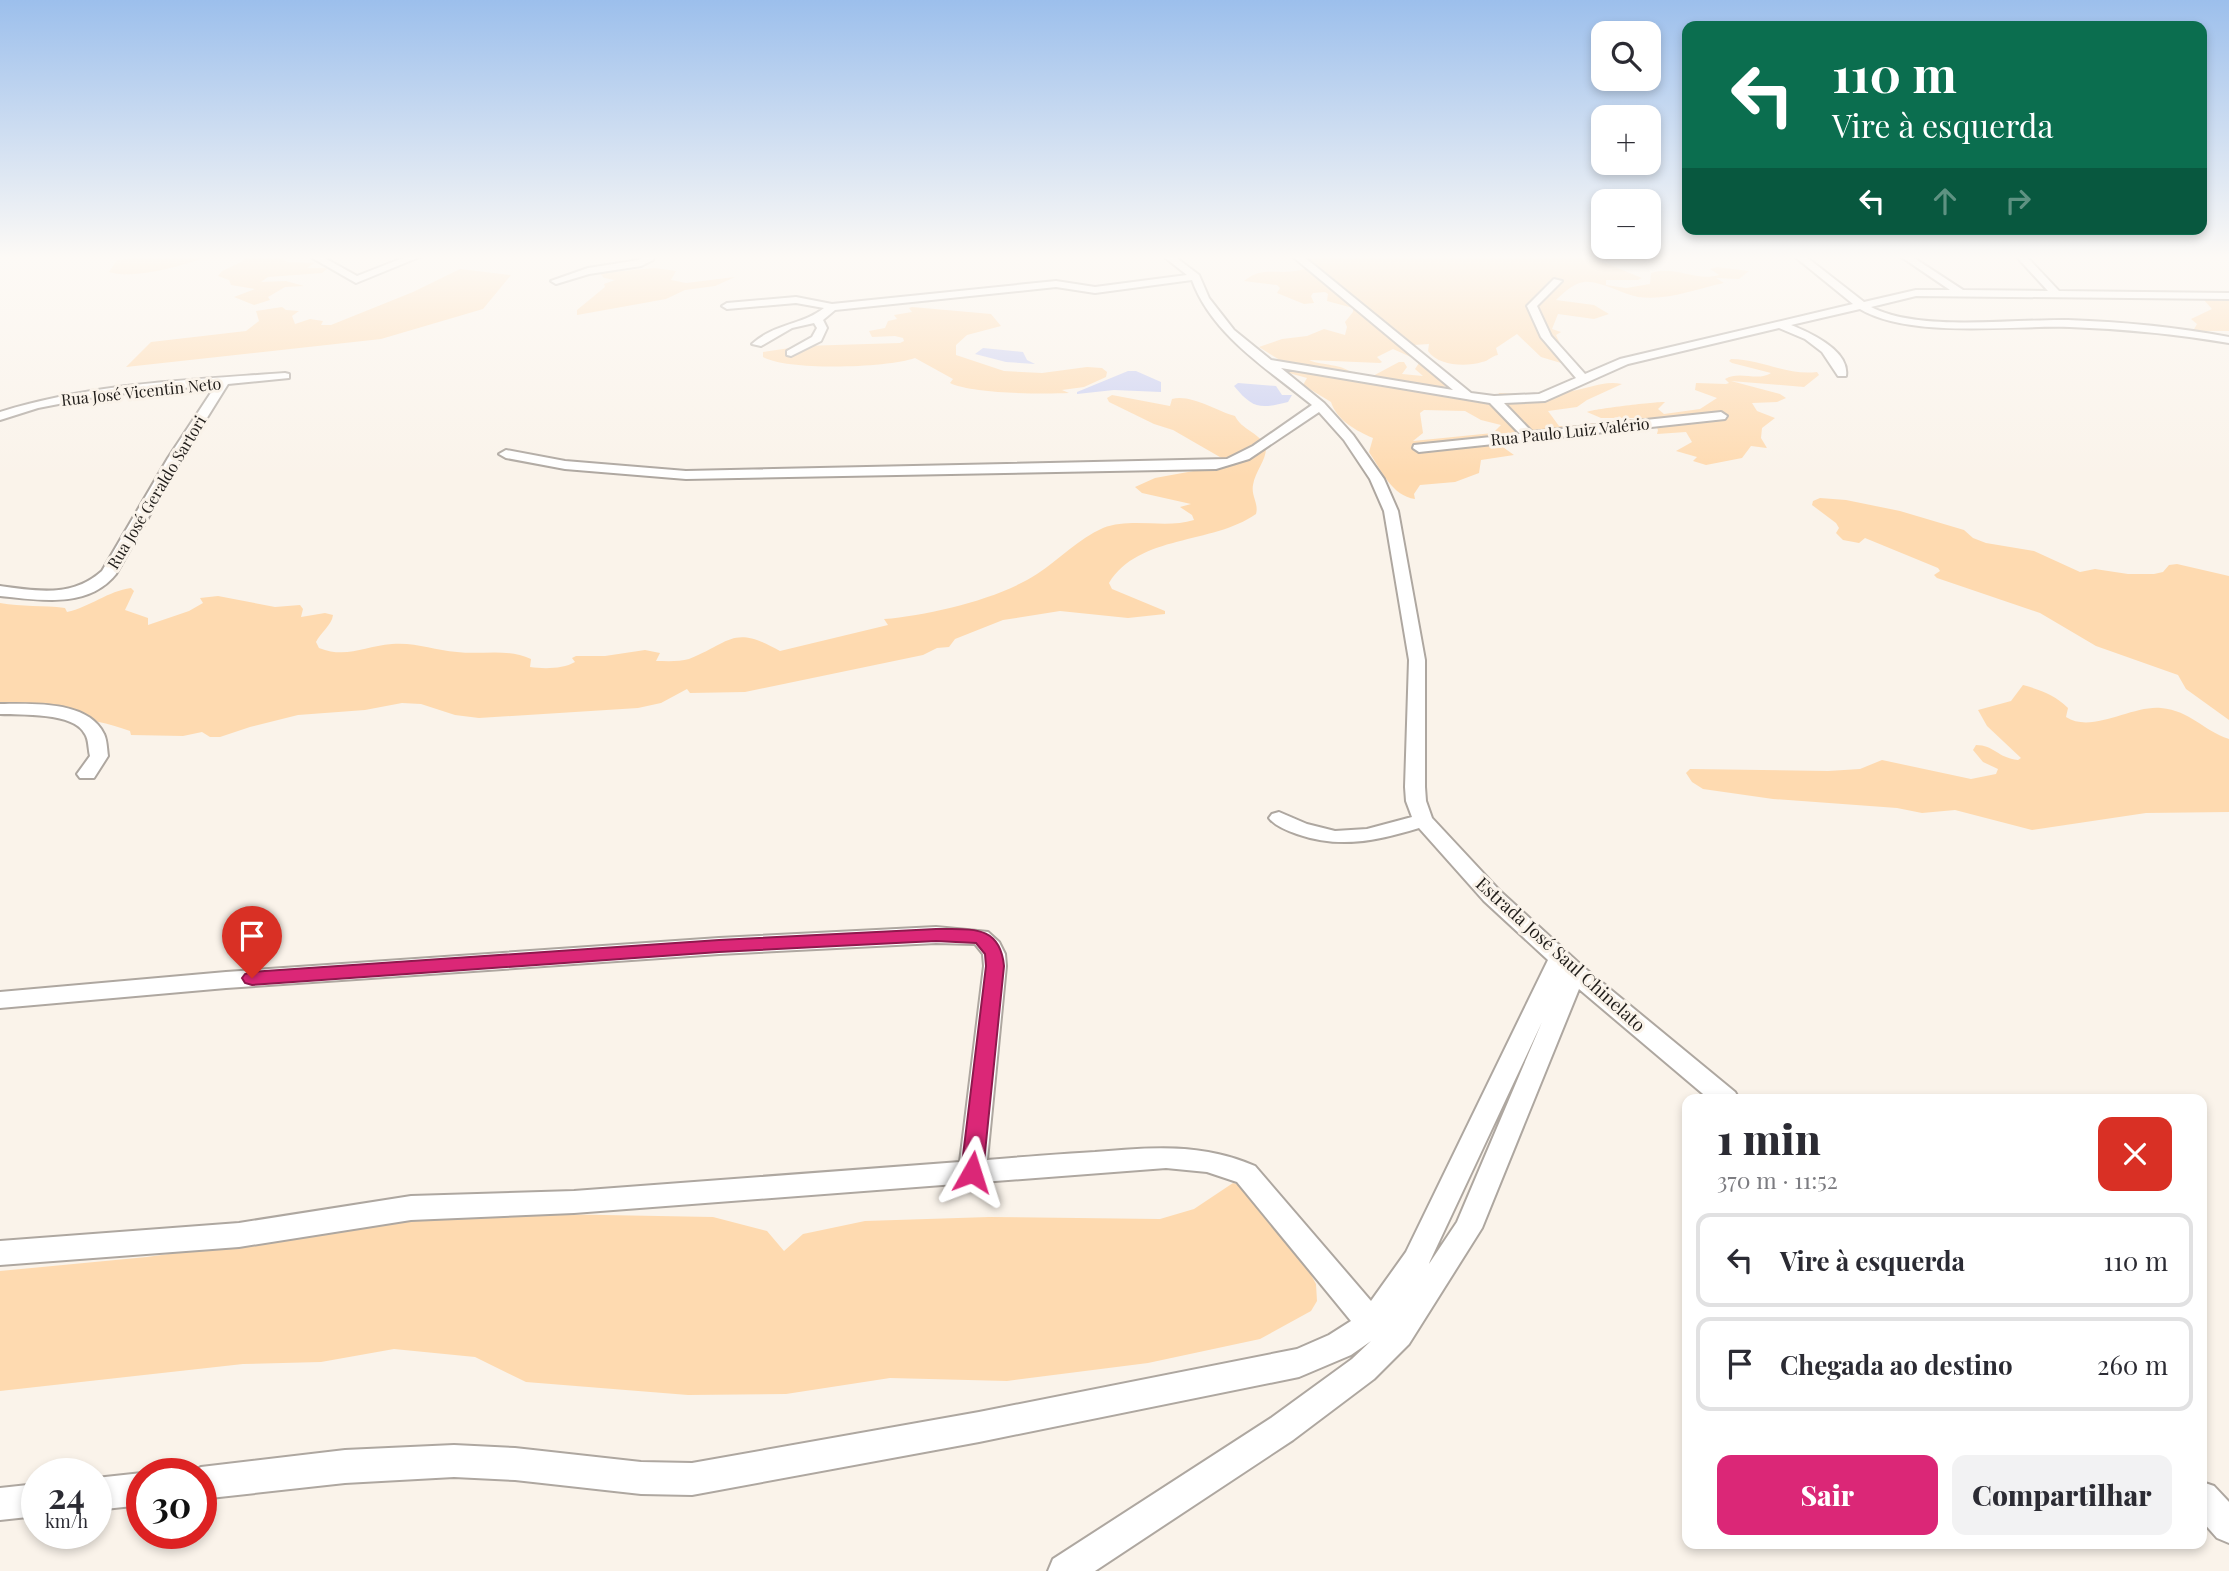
<!DOCTYPE html>
<html lang="pt">
<head>
<meta charset="utf-8">
<style>
	body { margin:0; font-family:"Playfair Display",serif; background:#f2f2f3; color:#2b2b33; height:100vh; display:flex; flex-direction:column; font-size:26px; white-space:nowrap }
	* { box-sizing:border-box; margin:0 }
	p { font-size:23px; color:#7c7c81 }
	.icon { flex:none; width:38px; height:38px; fill:none; stroke:currentColor; stroke-width:2; stroke-linecap:round; stroke-linejoin:round }
	.map { position:relative; flex:1; overflow:hidden }
	.panel { position:absolute; left:1682px; top:1094px; width:525px; height:455px; display:flex; flex-direction:column; background:#fff; border-radius:14px; box-shadow:0 4px 10px #0003 }
	.panel>* { flex:none }
	.banner { position:absolute; left:1682px; top:21px; width:525px; height:214px; border-radius:14px; box-shadow:0 4px 10px #0003; background:#0b6e4f; color:#fff; overflow:hidden }
	.buttons { position:absolute; left:1591px; top:21px; display:grid; gap:14px }
	.buttons a { display:grid; place-items:center; width:70px; height:70px; border-radius:14px; background:#fff; box-shadow:0 4px 10px #0003; font-size:35px }
	.speed { position:absolute; left:21px; top:1458px; display:flex; gap:14px; font-size:35px; font-weight:700; text-align:center }
	.speed>* { display:grid; place-content:center; width:91px; height:91px; border-radius:50%; background:#fff; box-shadow:0 4px 10px #0003; line-height:1 }
	.speed small { font-size:18px; font-weight:400 }
	.speed .limit { border:10px solid #d22; background:#fff; color:#111 }
	.pin { position:absolute; display:grid; place-items:center; width:60px; height:60px; color:#fff; margin:-72px -30px; border-radius:50% 50% 50% 0; rotate:-45deg; box-shadow:0 0 7px #0007 }
	.pin .icon { rotate:45deg }
	.me { position:absolute; width:77px; margin:-38px; rotate:6deg; stroke-linejoin:round; filter:drop-shadow(0 0 5px #0008) }
	.turn { display:flex; align-items:center; gap:24px; height:147px; padding:0 35px; font-size:32px }
	.turn .icon { width:91px; height:91px; stroke-width:2.5 }
	.turn b { display:block; font-size:49px; line-height:60px }
	.lanes { display:flex; align-items:center; height:66px; padding:0 35px; background:#0003; justify-content:center; gap:35px; direction:ltr }
	.lanes .off { opacity:.35 }
	.round { display:grid; place-items:center; flex:none; width:74px; height:74px; border-radius:14px; background:#f2f2f3 }
	.head { display:flex; align-items:center; justify-content:space-between; height:119px; padding:0 35px }
	h1 { font-size:42px; font-weight:800; line-height:52px }
	.button { display:flex; gap:14px; margin-top:auto; padding:14px 35px }
	.button a { flex:1; height:80px; border-radius:14px; background:#db2777; color:#fff; font-size:28px; font-weight:800; line-height:80px; text-align:center }
	.button a+a { background:#f2f2f3; color:#2b2b33 }
	ul { padding:0; list-style:none }
	li { display:flex; align-items:center; gap:21px; height:94px; margin:0 14px 10px; padding:0 21px; border:4px solid #e1e1e2; border-radius:14px }
	li div { flex:1 }
	li b { display:block; font-size:26px }
	li em { font-style:normal }
	.map>svg:first-child { display:block }
	.green { fill:#fedab0; fill-rule:evenodd }
	.water { fill:#cacff2 }
	.lines { fill:none; stroke-linecap:round; stroke-linejoin:round }
	.minor-casing { stroke:#aea7a0; stroke-width:4 }
	.minor { fill:#fff; fill-rule:evenodd }
	.route { fill:#db2777; stroke:#8e194d; stroke-width:2 }
	.labels { text-anchor:middle; dominant-baseline:central; stroke-width:6; stroke-linejoin:round; paint-order:stroke }
	.far-street-label { font-size:16px; fill:#201d1a; stroke:#faf3ea }
	.street-label { font-size:18px; fill:#201d1a; stroke:#faf3ea }
</style>
</head>
<body>
<div class="map">
<svg width="2229" height="1571" viewBox="0 0 2229 1571">
	<rect width="100%" height="100%" fill="#faf3ea"/>
	<path class="green" d="M127,256H210C185,265 134,280 109,272L117,260L128,259Z
		M245,256H276L288,262L314,263L307,268H328L322,273L268,277L261,282L286,281L304,286L285,287L268,297L270,300L254,305L234,297L255,289L231,285L229,280L218,276L222,271L243,261Z
		M1328,256H1588L1642,278L1638,280H1606V285L1626,288L1650,284L1651,273C1675,265 1695,282 1719,275L1710,269L1717,267L1749,271L1739,279L1716,278L1724,283C1695,289 1668,301 1638,297C1623,294 1598,280 1584,282C1574,283 1563,293 1556,300L1594,305L1609,314L1594,319L1558,314L1552,329L1561,332L1556,335L1564,352V360L1561,363L1541,357L1517,334L1496,348L1498,355C1491,356 1489,361 1482,362C1466,367 1438,366 1428,351L1429,344L1414,345L1397,337L1413,358L1393,349L1377,357L1382,362L1380,363L1309,360C1325,367 1346,362 1357,379L1371,377L1399,362H1404L1407,367L1402,374L1423,376L1415,369L1419,363H1424L1450,386L1427,389L1497,397L1499,393C1524,395 1548,394 1572,391C1589,388 1605,380 1622,384L1587,400L1577,407L1548,411L1559,426H1570L1642,418H1601L1587,412C1591,409 1661,401 1665,402L1658,409L1664,414L1700,409L1717,398L1695,390L1696,383L1726,384L1729,383L1725,379C1740,370 1757,382 1771,373L1732,363L1729,361L1731,359C1761,359 1787,376 1817,372L1819,375L1804,387L1731,381L1780,394L1786,398L1777,402L1752,403L1757,411L1775,418L1762,428L1761,438L1767,448L1751,446L1742,458L1706,465L1693,461L1697,457L1676,451L1692,442L1686,432L1657,434L1658,430L1653,419L1500,445L1514,455L1481,460L1479,473L1455,482L1420,485L1414,494L1415,499C1392,496 1381,470 1369,452L1373,438C1357,431 1337,421 1331,402L1303,385L1307,378L1267,367L1286,364L1259,347L1282,339L1307,336L1324,329L1345,335L1347,327L1345,322L1353,312V308L1327,301L1328,294L1325,292L1313,293L1311,296L1314,303L1304,304L1277,293L1280,288L1277,285L1244,281C1258,270 1267,272 1283,272C1293,272 1303,269 1313,268L1310,259ZM1424,410L1465,411L1481,420L1501,425L1493,433L1413,441L1423,433L1420,413Z
		M655,268L676,271L671,280L686,283L735,277L715,286L685,290L666,299L577,315V310L605,287L604,284L615,280L604,278L600,273Z
		M460,269L511,275L483,309L381,339L126,367L151,342L246,331L259,321L256,311L282,307L286,310L299,311L292,316L295,324L310,319L323,321L321,325H331L413,292Z
		M2229,291V331H2193L2197,324L2191,319L2212,309L2204,300H2210L2208,296Z
		M912,307L991,314L1001,326L967,335L956,345V355L1004,371L1042,373L1087,367L1102,368L1107,372L1106,377L1084,387L1062,390L1069,393C1041,394 973,394 950,383L953,379L915,358C888,368 787,371 763,357V352L803,346L900,343L904,341L903,338L895,336L872,337L869,331L885,328L888,321L897,319L894,315L912,312L909,308Z
		M1112,395L1170,406L1172,399C1191,394 1216,411 1235,416C1242,430 1258,432 1266,446C1267,460 1255,471 1253,485C1251,496 1259,504 1256,514C1212,545 1139,534 1109,583L1112,589L1165,611V614L1128,618L1060,611L1003,620L955,639L949,647L937,648L923,655L745,692L690,693L687,689L661,703L638,708L479,718L455,715L421,704L402,703L365,710L298,715L250,727L220,737H210L202,732L183,736L131,735L130,731C87,715 45,715 0,712V603C22,607 43,605 65,608L67,612C90,607 108,591 131,588L134,591L125,610L148,618V625L189,611L203,603L200,598L218,596L275,607L300,605L303,609L301,617L325,613L333,615C332,625 320,633 316,642L319,648C347,659 364,646 392,644C415,642 434,650 457,652C482,655 508,648 531,659L530,667C544,669 563,669 575,662L572,658L576,656H605L645,650L660,653L656,661C666,661 679,662 689,659C731,642 733,624 780,651L888,625L884,619C930,615 999,599 1037,574C1060,559 1078,539 1103,528C1132,517 1165,529 1194,520L1192,515L1180,507L1191,504L1142,493L1135,487L1155,478L1232,464L1173,430L1154,424L1109,402L1107,398Z
		M1820,498L1846,500L1900,511L1964,530L1973,538L1986,543L2034,551L2080,572L2095,569L2128,574H2154L2163,572L2169,565L2177,564L2229,576V720L2186,689L2178,675L2096,646L2040,613L1937,578L1934,575L1940,571L1938,568L1865,538L1859,543L1843,540L1836,533L1839,528L1836,523L1812,505L1813,501Z
		M2023,685C2041,690 2055,695 2068,708L2066,717C2092,734 2132,705 2161,708C2191,711 2202,730 2229,739V812L2146,813L2032,830L1955,810L1922,813L1897,808L1773,799L1703,789L1692,782L1686,773L1690,769L1828,771L1860,769L1882,760L1971,779L1996,774L1998,769L1983,762L1973,750L1976,745C1994,745 1998,758 2018,760L2021,758L1987,726L1978,710L2011,701Z
		M1233,1183L1257,1191L1273,1204L1316,1284L1317,1301L1311,1311L1260,1339L1148,1363L1007,1381L890,1378L786,1394L688,1395L526,1382L475,1357L394,1349L321,1362L243,1364L0,1391V1271L147,1257L389,1223L494,1213L713,1217L767,1231L784,1251L803,1234L865,1221L989,1217L1160,1219L1194,1209Z"/>
	<path class="water" d="M983,348L1023,352L1027,360L1035,364L1006,362L975,354Z
		M1128,371H1136L1161,382V392L1114,390L1077,394V392Z
		M1238,383L1276,386L1282,395H1292L1288,402C1260,409 1253,409 1234,386Z"/>
	<g class="lines">
		<g class="minor-casing">
			<path id="minor" d="M309,256H321L357,276L408,256H422L356,283Z
				M643,256H653V260L641,266L589,274L556,284L551,281L588,268L639,260Z
				M1163,256H1174L1199,275L1209,298L1234,330L1271,360L1453,390L1292,256H1303L1471,393L1494,396L1539,394L1576,378L1541,337L1527,306L1554,279L1562,281L1537,306L1551,336L1585,374L1620,359L1853,304L1794,256H1805L1864,302L1916,290H1950L1900,256H1911L1963,290L2048,291L2016,256H2026L2059,291L2229,293V299L1916,296L1871,307C1919,332 2012,319 2068,320C2122,322 2176,327 2229,337V343C2176,334 2124,329 2070,327C2011,325 1911,339 1860,309L1791,325C1811,333 1850,351 1846,376H1838L1822,352L1805,339L1779,328L1628,364L1545,401L1504,403L1532,432L1721,412L1727,416L1725,419L1419,452L1413,448L1414,445L1520,434L1490,403L1281,368L1324,403L1353,435L1384,479L1398,511L1425,660V787L1426,801L1432,818L1500,891L1582,966L1735,1092L1739,1099H1709L1579,989L1482,1228L1409,1344L1374,1379L1293,1440L1095,1571H1048L1053,1559L1271,1418L1352,1359L1371,1341L1351,1355L1299,1377L979,1442L692,1495L641,1494L515,1480L454,1477L345,1483L201,1499V1474H189L201,1467L345,1450L454,1445L515,1448L641,1462L692,1463L979,1412L1297,1349L1329,1335L1351,1321L1237,1182L1207,1172L1166,1168L574,1213L411,1220L239,1247L0,1265V1241L239,1223L411,1196L574,1191L960,1162L984,966L983,954L975,944L936,943L719,954L226,988L0,1008V992L226,972L719,938L936,927L988,932L999,942L1005,954L1006,966L987,1160C1023,1157 1059,1154 1095,1152C1151,1147 1203,1143 1255,1166L1371,1301L1406,1252L1548,960L1484,901L1419,828C1376,841 1340,849 1297,834C1288,831 1275,826 1269,818L1272,814L1279,812L1307,824L1335,831L1367,829L1412,817L1406,801L1405,787L1409,660L1384,511L1370,479L1344,440L1319,412L1249,459L1216,469L686,479L565,469L506,458L499,454L506,450L565,461L686,471L1227,459L1253,446L1312,405C1269,370 1212,335 1192,280L1095,293L1056,287L835,310L823,320L827,328L821,341L791,356L787,355V351L812,337L817,328L814,323L792,328L761,346L752,344C775,323 803,325 824,308L796,303L727,309L722,306L727,303L796,297L832,304L1056,281L1095,287L1187,275ZM1542,1022L1457,1222L1429,1264L1430,1261Z
				M285,373L289,374V378L228,384L182,458L116,574C88,609 39,600 0,596V586C37,591 72,598 102,571L168,458L216,385L105,395L38,408L0,420V412C93,383 189,380 285,373Z
				M0,704C30,704 88,700 104,734C107,740 107,749 108,756L94,778H80L77,774L90,756C88,749 89,740 85,734C74,712 21,715 0,714Z
				M142,1473V1505L96,1510V1478Z
				M2202,1482L2214,1486L2229,1502V1543L2217,1538L2202,1521Z
				M37,1484V1516L0,1520V1488Z"/>
		</g>
		<use href="#minor" class="minor"/>
	</g>
	<linearGradient id="sky" x2="0" y2="1"><stop stop-color="#9cbfec"/><stop offset="0.54" stop-color="#fdfaf6"/><stop offset="1" stop-color="#fdfaf6" stop-opacity="0"/></linearGradient>
	<rect width="2229" height="476" fill="url(#sky)"/>
	<path class="route" d="M936,929C969,930 1000,923 1004,966L983,1172L979,1178L972,1181L964,1178L961,1172L986,966L985,954L976,943L936,941L719,952L252,985L245,983L242,978L245,974L252,972L719,940Z"/>
	<g class="labels">
		<g class="far-street-label">
			<text transform="translate(141 391) rotate(-6)">Rua José Vicentin Neto</text>
			<text transform="translate(1570 431) rotate(-6)">Rua Paulo Luiz Valério</text>
			<text transform="translate(156 492) rotate(-59)">Rua José Geraldo Sartori</text>
		</g>
		<g class="street-label">
			<text transform="translate(1561 954) rotate(42)">Estrada José Saul Chinelato</text>
		</g>
	</g>
</svg>
<div class="buttons">
<a><svg class="icon" aria-label="search" viewBox="0 0 24 24"><circle cx="10" cy="10" r="6"/><path d="M15 15l6 6"/></svg></a>
<a>+</a>
<a>−</a>
</div>
<div class="speed"><div>24<small>km/h</small></div><div class="limit">30</div></div>
<div class="pin" style="left:252px;top:978px;background:#d93025"><svg class="icon" aria-label="arrive" viewBox="0 0 24 24"><path d="M6 21V4h12l-3 4 3 4H6"/></svg></div>
<svg class="me" style="left:972px;top:1172px" viewBox="-20 -20 40 40"><path d="M0-17L14 15 0 8-14 15z" fill="#db2777" stroke="#fff" stroke-width="4"/></svg>
<div class="banner">
<div class="turn"><svg class="icon" aria-label="left" viewBox="0 0 24 24"><path d="M17 20v-9H6M10 6l-5 5 5 5"/></svg><div><b>110 m</b>Vire à esquerda</div></div>
<div class="lanes"><svg class="icon" aria-label="left" viewBox="0 0 24 24"><path d="M17 20v-9H6M10 6l-5 5 5 5"/></svg><svg class="icon off" aria-label="ahead" viewBox="0 0 24 24"><path d="M12 20V5M6 11l6-6 6 6"/></svg><svg class="icon off" aria-label="right" viewBox="0 0 24 24"><path d="M7 20v-9h11M14 6l5 5-5 5"/></svg></div>
</div>
<section class="panel">
<div class="head"><div><h1>1 min</h1><p>370 m · 11:52</p></div><a class="round" style="background:#d93025;color:#fff"><svg class="icon" aria-label="close" viewBox="0 0 24 24"><path d="M6 6l12 12M18 6L6 18"/></svg></a></div>
<ul>
<li><svg class="icon" aria-label="left" viewBox="0 0 24 24"><path d="M17 20v-9H6M10 6l-5 5 5 5"/></svg><div><b>Vire à esquerda</b></div><em>110 m</em></li>
<li><svg class="icon" aria-label="arrive" viewBox="0 0 24 24"><path d="M6 21V4h12l-3 4 3 4H6"/></svg><div><b>Chegada ao destino</b></div><em>260 m</em></li>
</ul>
<div class="button"><a>Sair</a><a>Compartilhar</a></div>
</section>
</div>
</body>
</html>
